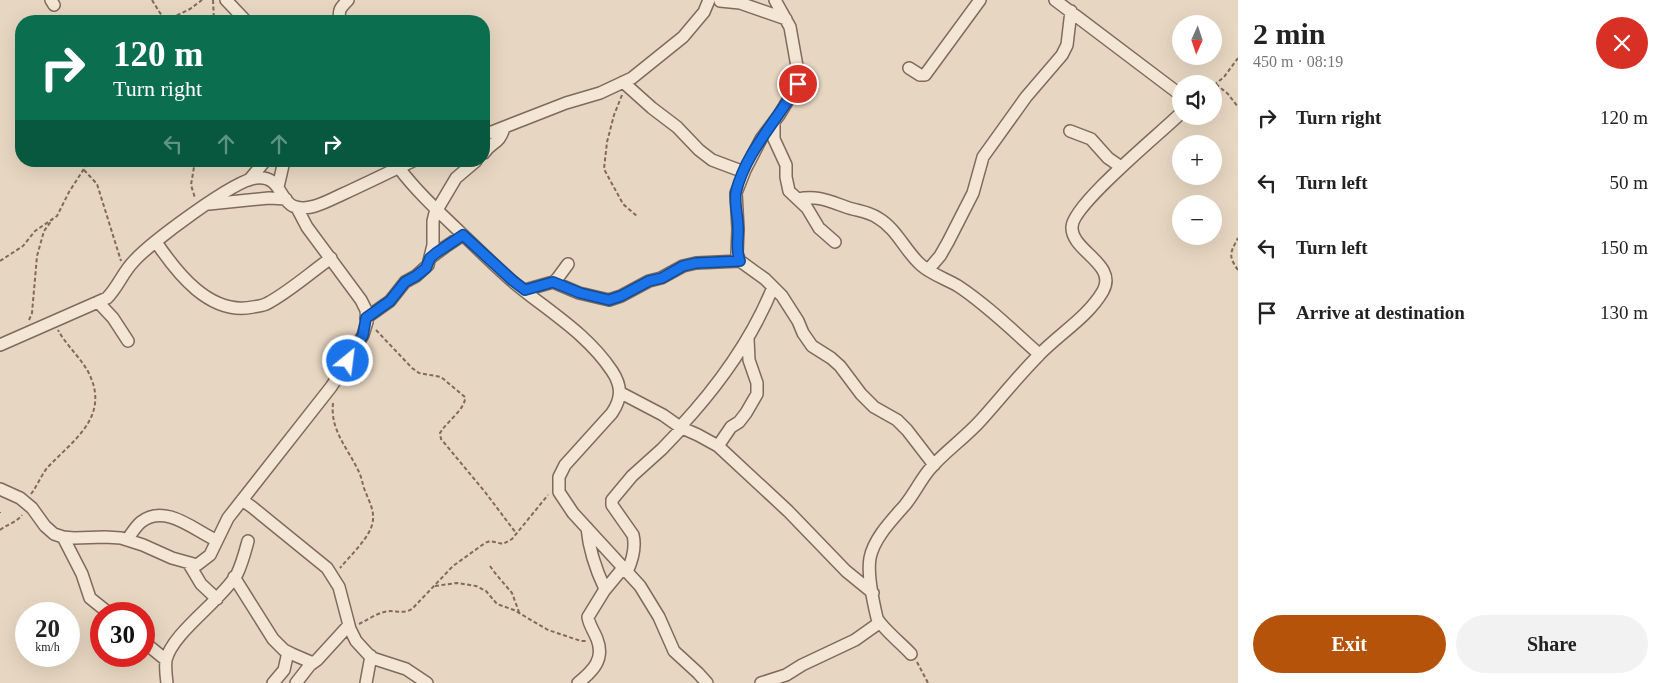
<!DOCTYPE html>
<html lang="en">
<head>
<meta charset="utf-8">
<style>
	body { margin:0; font-family:"Times New Roman",serif; background:#f2f2f2; color:#222; height:100vh; display:flex; flex-direction:column; font-size:19px; white-space:nowrap }
	* { box-sizing:border-box; margin:0 }
	p { font-size:16px; color:#767676 }
	.icon { flex:none; width:28px; height:28px; fill:none; stroke:currentColor; stroke-width:2; stroke-linecap:round; stroke-linejoin:round }
	.map { position:relative; flex:1; overflow:hidden }
	.sheet { display:flex; flex-direction:column; background:#fff; width:425px }
	.sheet>* { flex:none }
	.banner { position:absolute; left:15px; top:15px; width:475px; height:152px; border-radius:20px; box-shadow:0 5px 20px #0002; background:#0b6e4f; color:#fff; overflow:hidden }
	.needle { width:32px; rotate:183deg }
	.tools { position:absolute; left:1172px; top:15px; display:grid; gap:10px }
	.tools a { display:grid; place-items:center; width:50px; height:50px; border-radius:50%; background:#fff; box-shadow:0 5px 20px #0002; font-size:25px }
	.speed { position:absolute; left:15px; top:602px; display:flex; gap:10px; font-size:25px; font-weight:700; text-align:center }
	.speed>* { display:grid; place-content:center; width:65px; height:65px; border-radius:50%; background:#fff; box-shadow:0 5px 20px #0002; line-height:1 }
	.speed small { font-size:12px; font-weight:400 }
	.speed .limit { border:8px solid #d22; background:#fff; color:#111 }
	.pin { position:absolute; display:grid; place-items:center; width:42px; height:42px; color:#fff; margin:-21px; border:2px solid #fff; border-radius:50%; box-shadow:0 1px 5px #0007 }
	.me { position:absolute; width:55px; margin:-28px; rotate:29deg; stroke-linejoin:round; filter:drop-shadow(0 0 4px #0008) }
	.turn { display:flex; align-items:center; gap:18px; height:105px; padding:0 15px; font-size:22px }
	.turn .icon { width:65px; height:65px; stroke-width:2.5 }
	.turn b { display:block; font-size:35px; line-height:42px }
	.lanes { display:flex; align-items:center; height:48px; padding:0 15px; background:#0003; justify-content:center; gap:25px; direction:ltr }
	.lanes .off { opacity:.35 }
	.round { display:grid; place-items:center; flex:none; width:52px; height:52px; border-radius:26px; background:#f2f2f2 }
	.summary { display:flex; align-items:center; justify-content:space-between; height:85px; padding:0 15px }
	h1 { font-size:30px; font-weight:800; line-height:38px }
	.cta { display:flex; gap:10px; margin-top:auto; padding:10px 15px }
	.cta a { flex:1; height:58px; border-radius:30px; background:#b45309; color:#fff; font-size:20px; font-weight:800; line-height:58px; text-align:center }
	.cta a+a { background:#f2f2f2; color:#222 }
	ul { padding:0; list-style:none }
	li { display:flex; align-items:center; gap:15px; height:65px; padding:0 15px }
	li div { flex:1 }
	li b { display:block; font-size:19px }
	li em { font-style:normal }
	main { display:flex; flex:1; min-height:0 }
	.map>svg:first-child { display:block }
	.lines { fill:none; stroke-linecap:round; stroke-linejoin:round }
	.street-casing { stroke:#7f6a5b; stroke-width:14 }
	.path { stroke:#7f6a5b; stroke-width:2; stroke-dasharray:4 2.5; stroke-linecap:butt }
	.street { stroke:#f3e6d4; stroke-width:11 }
	.route-casing { stroke:#114b97; stroke-width:12 }
	.route { stroke:#1a73e8; stroke-width:9 }
</style>
</head>
<body>
<main>
<div class="map">
<svg width="1238" height="683" viewBox="0 0 1238 683">
	<rect width="100%" height="100%" fill="#e7d7c2"/>
	<g class="lines">
		<g class="street-casing">
			<path id="street" d="M51,0L54,5
				M226,0L246,21
				M775,0L790,27L798,72V84L779,115L761,139L745,170L736,193L738,229L737,254L740,261L765,279L782,296L798,321L803,333L812,346L831,358L840,366L861,394L874,407L897,420L907,430L934,465
				M1055,0L1178,93L1181,99
				M720,1L740,3L786,19
				M340,21C338,10 340,8 348,0
				M909,68L920,75H925L980,0
				M623,82L652,108L677,127L699,150L712,160L744,172
				M774,122V139L786,165V177L789,191L807,208L819,228L835,242
				M1070,131L1091,139L1108,158L1121,167
				M484,135L566,103L600,93L632,78L683,37L704,12L709,0
				M484,153C492,141 499,145 504,128
				M399,168C417,192 439,212 461,233C478,249 494,265 511,280C546,310 586,332 612,371C622,386 622,398 612,413L565,465L559,477V492L573,513L640,586L659,617L674,651L698,673L707,683
				M249,180L265,161
				M278,187L284,161
				M798,199C817,195 829,201 846,207C857,211 868,211 878,218C897,229 905,251 921,265C931,274 946,279 958,286C987,305 1013,331 1039,354
				M209,204L269,198L286,199
				M437,210L456,178L476,161
				M156,242C177,273 210,316 253,307C258,306 263,306 268,303C290,291 310,273 331,258
				M430,258L445,247L463,235
				M928,270L940,256L948,242L973,193L983,157L1026,97L1062,55L1067,45L1071,11
				M553,282L579,293L609,300L621,296L649,281L661,278L683,266L696,263L740,261
				M525,290L553,282L557,279L568,264
				M98,302L113,318L128,341
				M366,318L390,301L405,282L416,276L428,265L433,245V221L436,209
				M0,345L107,298C118,287 123,272 134,261C150,243 234,180 256,178C280,175 279,199 293,206C299,209 309,208 315,206C325,203 334,198 343,194C367,183 389,172 413,161
				M621,393L663,415L680,427L698,435L718,446L788,511L846,571L873,593
				M680,427C718,386 752,339 773,287
				M718,446L731,427L739,422L746,413L757,394V383L749,360L748,339
				M0,489L20,498L32,508L45,526L54,534L63,537L74,538L105,537L121,538L143,545L172,558L197,565L210,555L228,518L331,387L348,361L363,335L367,322L366,310L361,300L307,227L297,208
				M242,500L252,507L327,568L339,587L350,629L356,641L367,653L372,658L406,669L427,683
				M587,528C589,549 596,570 605,589
				M63,537L82,574L90,598L110,614
				M127,540C131,534 136,526 141,522C165,503 194,530 216,540
				M189,564L201,584L217,599
				M627,572C632,561 636,547 633,535L612,505V500L632,476L662,449L682,428
				M234,577L273,639L284,650L292,654L313,663
				M144,642L166,660
				M911,654C903,645 881,627 877,618C873,601 867,575 870,558C874,538 892,520 905,505C914,494 920,481 929,470C944,452 965,438 981,420C1000,399 1018,376 1039,355C1059,334 1088,317 1103,291C1118,264 1071,251 1072,227C1072,205 1162,132 1181,113
				M167,683C166,675 165,667 166,660C172,633 221,601 237,574C242,564 245,552 248,541
				M273,683L284,670L288,652
				M296,683L310,665L317,660L349,625
				M366,683L371,656
				M578,683C593,671 605,659 597,639C594,631 589,625 588,617L604,591L623,568
				M761,683L786,675L802,665L855,640L879,623"/>
		</g>
		<path class="path" d="M152,0L160,13L168,21
			M213,0L214,21
			M165,21L190,9L202,0
			M1216,84L1228,94L1238,107
			M1214,85L1224,77L1238,58
			M622,95L614,115L607,142L604,169L623,204L638,217
			M195,161L191,185L195,198
			M84,170L97,184L121,261
			M0,261L23,246L35,231L57,216L69,192L89,161
			M1238,270C1228,256 1230,253 1238,238
			M29,320L32,313L37,256L44,231L52,220
			M376,330L412,368L419,373L441,377L465,397C466,408 448,421 442,430L440,433L441,439L485,492L516,533
			M333,403C330,430 347,447 358,470C361,475 362,482 364,488C369,502 377,513 371,528C365,542 350,556 340,568
			M31,494C37,486 41,476 47,468C71,442 108,419 91,378C84,360 67,347 58,330
			M0,512V513
			M0,530C8,524 17,522 22,515
			M490,566L495,573L512,593L519,612
			M435,586L457,583L476,586L486,591L497,604L514,610L548,630L581,641H586
			M359,624C367,620 376,614 384,612C394,609 402,615 412,609L453,566L485,543L490,541L503,544L512,539L548,495
			M917,662L928,683"/>
		<use href="#street" class="street"/>
	</g>
	<g class="lines">
		<g class="route-casing">
			<path id="route" d="M348,361L363,335L366,318L390,301L405,282L416,276L426,268L430,258L436,253L463,235L512,280L525,290L553,282L580,293L609,300L621,296L649,281L662,278L683,266L696,263L740,261C735,249 739,239 738,227C738,216 734,202 736,192C746,151 778,120 798,84"/>
		</g>
		<use href="#route" class="route"/>
	</g>
</svg>
<div class="tools">
<a><svg class="needle" viewBox="-14 -14 28 28"><path d="M0-13l5 13h-10z" fill="#e53935"/><path d="M0 13l5-13h-10z" fill="#767676"/></svg></a>
<a><svg class="icon" aria-label="sound" viewBox="0 0 24 24"><path d="M4 9h4l5-4v14l-5-4H4zM17 9q2 3 0 6"/></svg></a>
<a>+</a>
<a>−</a>
</div>
<div class="speed"><div>20<small>km/h</small></div><div class="limit">30</div></div>
<div class="pin" style="left:798px;top:84px;background:#d93025"><svg class="icon" aria-label="arrive" viewBox="0 0 24 24"><path d="M6 21V4h12l-3 4 3 4H6"/></svg></div>
<svg class="me" style="left:348px;top:361px" viewBox="-20 -20 40 40"><circle r="17" fill="#1a73e8" stroke="#fff" stroke-width="3"/><path d="M0-11L8 9 0 5-8 9z" fill="#fff"/></svg>
<div class="banner">
<div class="turn"><svg class="icon" aria-label="right" viewBox="0 0 24 24"><path d="M7 20v-9h11M14 6l5 5-5 5"/></svg><div><b>120 m</b>Turn right</div></div>
<div class="lanes"><svg class="icon off" aria-label="left" viewBox="0 0 24 24"><path d="M17 20v-9H6M10 6l-5 5 5 5"/></svg><svg class="icon off" aria-label="ahead" viewBox="0 0 24 24"><path d="M12 20V5M6 11l6-6 6 6"/></svg><svg class="icon off" aria-label="ahead" viewBox="0 0 24 24"><path d="M12 20V5M6 11l6-6 6 6"/></svg><svg class="icon" aria-label="right" viewBox="0 0 24 24"><path d="M7 20v-9h11M14 6l5 5-5 5"/></svg></div>
</div>
</div>
<section class="sheet">
<div class="summary"><div><h1>2 min</h1><p>450 m · 08:19</p></div><a class="round" style="background:#d93025;color:#fff"><svg class="icon" aria-label="close" viewBox="0 0 24 24"><path d="M6 6l12 12M18 6L6 18"/></svg></a></div>
<ul>
<li><svg class="icon" aria-label="right" viewBox="0 0 24 24"><path d="M7 20v-9h11M14 6l5 5-5 5"/></svg><div><b>Turn right</b></div><em>120 m</em></li>
<li><svg class="icon" aria-label="left" viewBox="0 0 24 24"><path d="M17 20v-9H6M10 6l-5 5 5 5"/></svg><div><b>Turn left</b></div><em>50 m</em></li>
<li><svg class="icon" aria-label="left" viewBox="0 0 24 24"><path d="M17 20v-9H6M10 6l-5 5 5 5"/></svg><div><b>Turn left</b></div><em>150 m</em></li>
<li><svg class="icon" aria-label="arrive" viewBox="0 0 24 24"><path d="M6 21V4h12l-3 4 3 4H6"/></svg><div><b>Arrive at destination</b></div><em>130 m</em></li>
</ul>
<div class="cta"><a>Exit</a><a>Share</a></div>
</section>
</main>
</body>
</html>
